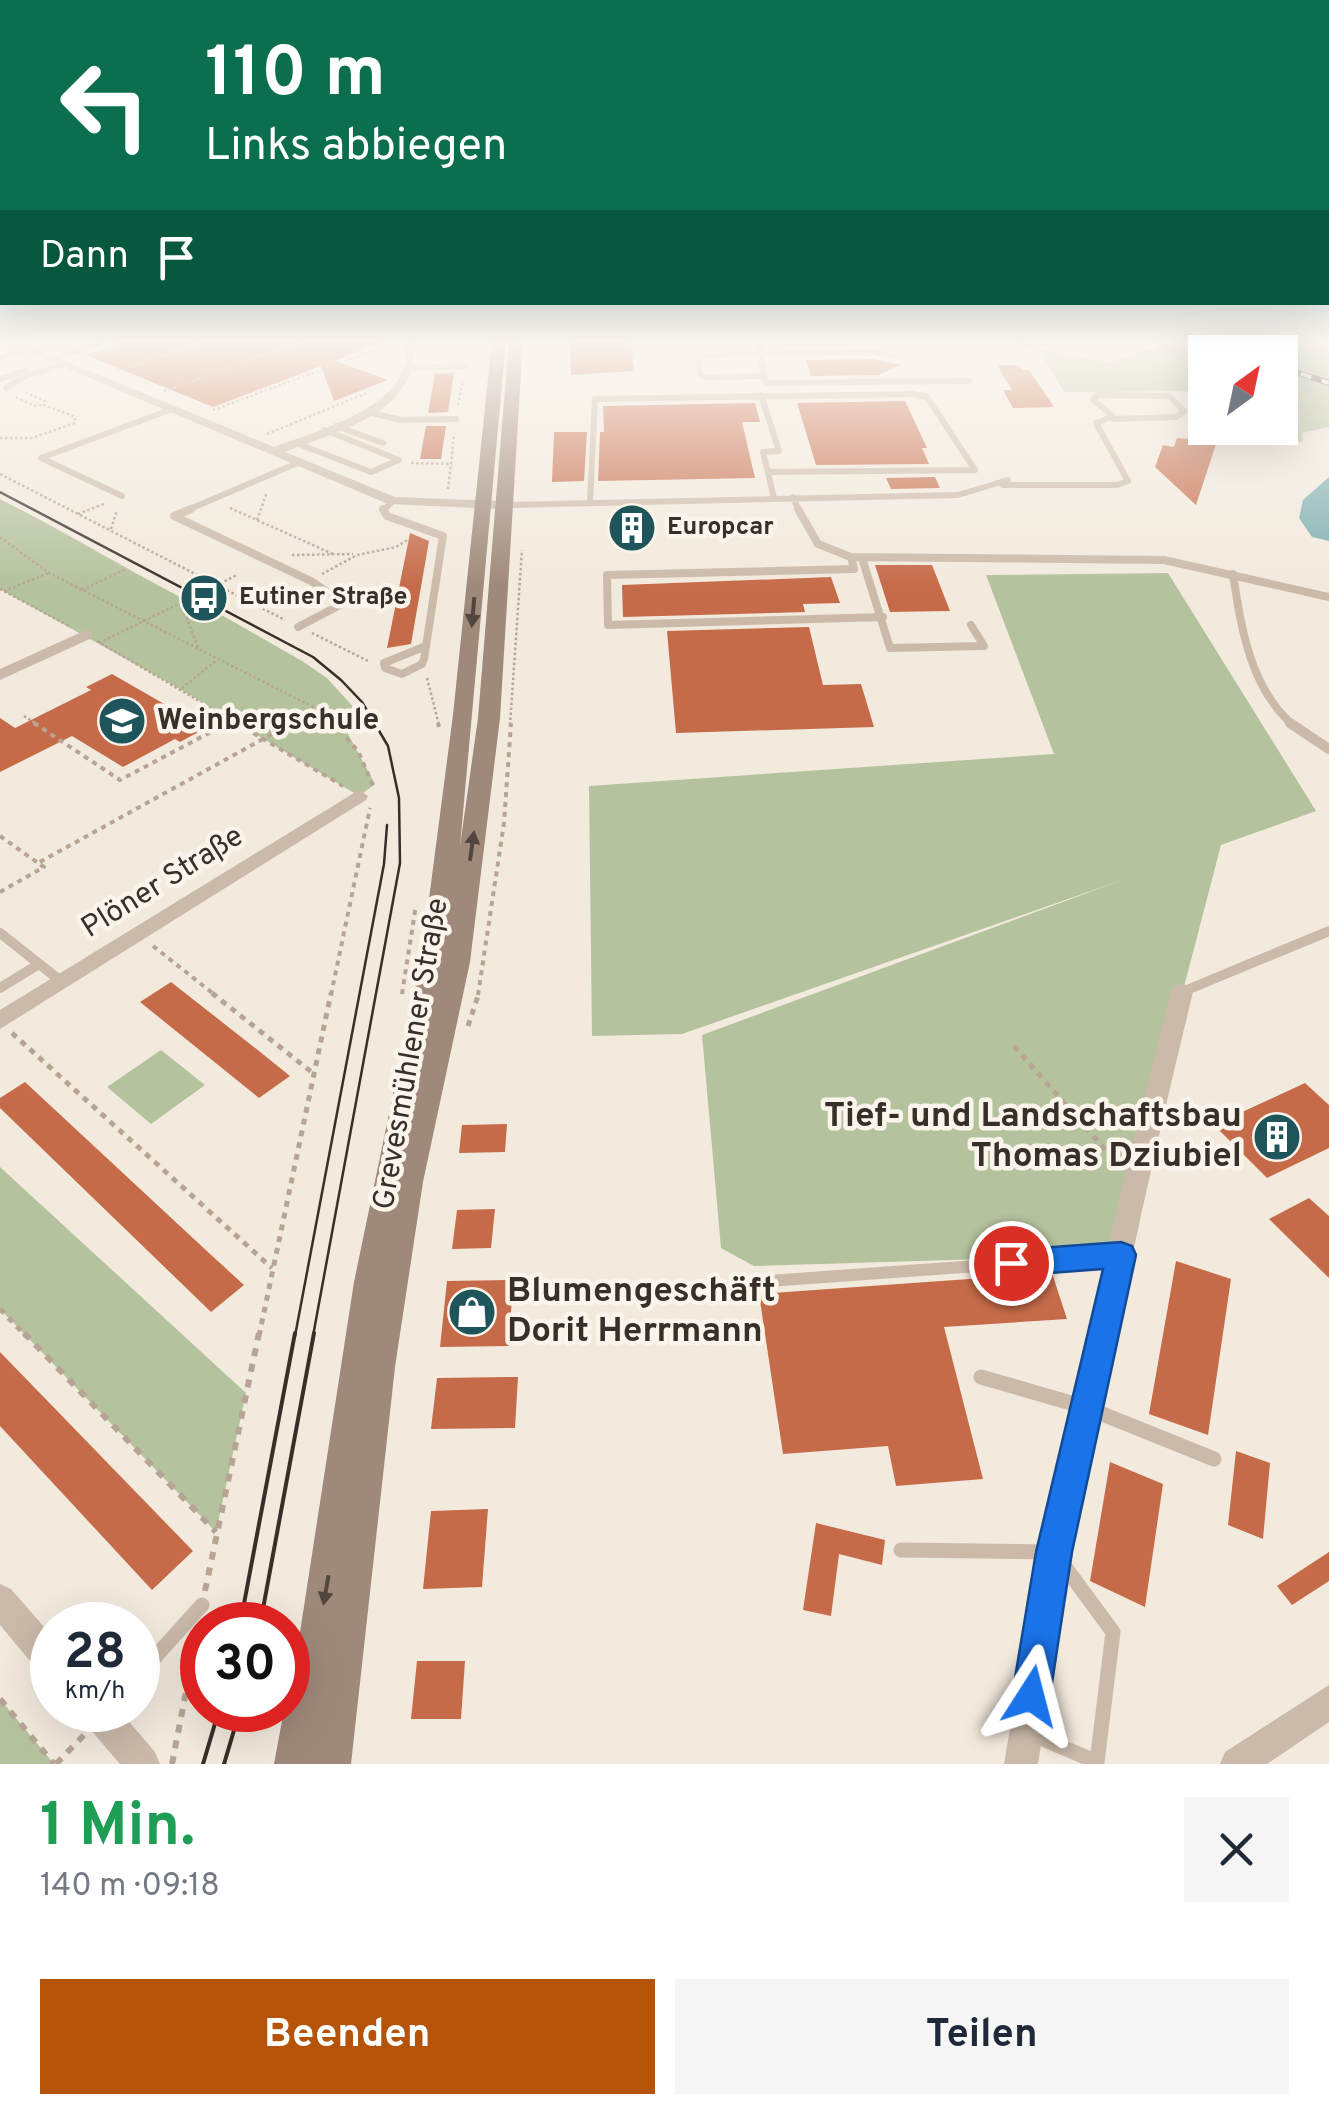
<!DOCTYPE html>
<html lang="de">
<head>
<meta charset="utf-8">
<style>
	body { margin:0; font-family:Overpass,sans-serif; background:#f6f6f7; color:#1f2937; height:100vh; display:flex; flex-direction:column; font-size:38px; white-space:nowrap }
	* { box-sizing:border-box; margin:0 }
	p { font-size:32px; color:#747a83 }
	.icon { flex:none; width:55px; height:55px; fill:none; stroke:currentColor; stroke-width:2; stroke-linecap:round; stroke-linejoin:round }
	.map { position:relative; height:1764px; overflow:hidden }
	.panel { display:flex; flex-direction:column; background:#fff; flex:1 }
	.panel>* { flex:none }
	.guide { position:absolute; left:0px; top:0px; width:1330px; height:305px; box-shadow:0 10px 40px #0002; background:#0b6e4f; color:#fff; overflow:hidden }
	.needle { width:65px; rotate:33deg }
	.buttons { position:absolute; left:1188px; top:335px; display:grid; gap:20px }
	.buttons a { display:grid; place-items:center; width:110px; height:110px; border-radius:0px; background:#fff; box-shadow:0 10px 40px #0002; font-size:50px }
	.speed { position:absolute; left:30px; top:1602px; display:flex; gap:20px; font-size:50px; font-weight:700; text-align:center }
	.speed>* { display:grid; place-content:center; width:130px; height:130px; border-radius:50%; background:#fff; box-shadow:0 10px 40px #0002; line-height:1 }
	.speed small { font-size:25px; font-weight:400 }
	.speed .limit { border:15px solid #d22; background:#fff; color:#111 }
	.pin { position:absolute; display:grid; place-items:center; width:85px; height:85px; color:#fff; margin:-42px; border:5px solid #fff; border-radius:50%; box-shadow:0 2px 10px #0007 }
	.me { position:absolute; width:110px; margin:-55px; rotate:9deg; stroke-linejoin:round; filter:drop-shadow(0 0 8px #0008) }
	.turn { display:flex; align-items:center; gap:35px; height:210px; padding:0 40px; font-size:45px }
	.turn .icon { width:130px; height:130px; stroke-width:2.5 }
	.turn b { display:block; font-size:70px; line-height:85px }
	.then { display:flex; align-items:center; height:95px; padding:0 40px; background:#0003; gap:20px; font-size:38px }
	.round { display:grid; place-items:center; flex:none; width:105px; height:105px; border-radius:0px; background:#f6f6f7 }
	.overview { display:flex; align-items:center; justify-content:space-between; height:170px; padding:0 40px }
	h1 { font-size:60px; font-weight:700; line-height:75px; color:#1e9e55 }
	.primary-button { display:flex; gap:20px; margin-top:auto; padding:20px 40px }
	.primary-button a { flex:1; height:115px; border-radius:0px; background:#b45309; color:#fff; font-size:40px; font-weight:700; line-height:115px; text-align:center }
	.primary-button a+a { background:#f6f6f7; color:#1f2937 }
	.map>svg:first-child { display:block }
	.green { fill:#b5c29e }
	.water { fill:#7dadb0 }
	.building { fill:#c66b49 }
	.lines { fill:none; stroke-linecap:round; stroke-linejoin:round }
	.path-far3 { stroke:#b7a494; stroke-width:2.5; stroke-dasharray:2.5 2.5; stroke-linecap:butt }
	.path-far2 { stroke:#b7a494; stroke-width:4; stroke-dasharray:5 5; stroke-linecap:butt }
	.path-far1 { stroke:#b7a494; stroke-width:5; stroke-dasharray:6 6; stroke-linecap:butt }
	.path { stroke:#b7a494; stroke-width:6; stroke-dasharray:8 8; stroke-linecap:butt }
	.lane-far4 { stroke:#cbbaaa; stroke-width:6 }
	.lane-far3 { stroke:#cbbaaa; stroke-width:8 }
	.lane-far2 { stroke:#cbbaaa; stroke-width:10 }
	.lane-far1 { stroke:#cbbaaa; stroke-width:12 }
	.lane { stroke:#cbbaaa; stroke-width:15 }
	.street { fill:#cbbaaa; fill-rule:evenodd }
	.secondary { fill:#9f897b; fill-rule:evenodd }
	.tram-far1 { stroke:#392f29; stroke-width:2.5 }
	.tram { stroke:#392f29; stroke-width:4 }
	.rail-casing { stroke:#392f29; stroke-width:6 }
	.rail { stroke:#faf4eb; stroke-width:4; stroke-dasharray:11; stroke-linecap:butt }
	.oneway { fill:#52463e }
	.route { fill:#1a73e8; stroke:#114b97; stroke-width:2.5 }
	.labels { text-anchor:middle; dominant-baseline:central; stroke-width:9; stroke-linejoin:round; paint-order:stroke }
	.far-poi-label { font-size:25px; font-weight:bold; fill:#392f29; stroke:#faf4eb; text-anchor:start }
	.poi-label { font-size:30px; font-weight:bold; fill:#392f29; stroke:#faf4eb; text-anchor:start }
	.street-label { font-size:30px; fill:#392f29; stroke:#faf4eb }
	.near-poi-label { font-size:35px; font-weight:bold; fill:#392f29; stroke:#faf4eb; text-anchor:end }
</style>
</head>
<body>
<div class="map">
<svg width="1329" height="1764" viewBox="0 0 1329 1764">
	<rect width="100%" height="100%" fill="#f3eade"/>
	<path class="green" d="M1175,340H1227L1274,350L1290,340H1324L1329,356V427L1302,433L1303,442L1211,433L1271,432L1267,428H1280V352H1205V391L1064,392L1039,349L1110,363Z
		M0,499C64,531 122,567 186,600L192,598L302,661L327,678L366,721L348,734L375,784L359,796L180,689L0,589Z
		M1168,573L1316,811L1221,845L1133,1182L1121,1255L754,1266L721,1248L702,1035L1125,879L682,1034L592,1036L589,786L1054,754L986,575Z
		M161,1050L205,1085L151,1124L107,1087Z
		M0,1167L246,1393L216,1532L0,1309Z
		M0,1699L54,1764H0Z"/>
	<path class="water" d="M1329,477V541L1312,537L1299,518L1303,500Z"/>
	<path class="building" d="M117,340H386L335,361L388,380L334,401L321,366L213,407L86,355L112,347Z
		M570,340L631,343L634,371L571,375Z
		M873,359L901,365L878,375L811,376L806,360Z
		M997,365H1019L1022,370H1029L1054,407L1013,408L1003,390H1012Z
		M454,373L448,412L428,413L435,374Z
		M905,401L927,448H922L929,464L816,465L797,403Z
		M755,403L760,422H742L755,478L598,481L600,432H604L603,406Z
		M426,426H446L441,459H420Z
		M554,432H587L584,481L552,482Z
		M1177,438L1217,441L1196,505L1155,467L1163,445L1174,447Z
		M935,477L940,488L891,489L886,478Z
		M410,533L429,541L411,644L387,648Z
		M875,565H932L950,611L890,612Z
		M831,577L840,603L803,604L805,612L623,617L622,585Z
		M809,627L823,685L861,684L874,727L676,733L667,631Z
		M112,674L206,728L180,742L175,739L123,767L72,736L0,772V718L15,728L91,690L86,687Z
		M171,982L259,1051L290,1076L259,1098L140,1002Z
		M25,1082L209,1253L244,1285L211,1312L0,1108V1098Z
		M1305,1083L1329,1105V1148L1267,1178L1214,1125Z
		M507,1124L505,1152L459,1153L462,1125Z
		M1309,1198L1329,1216V1278L1269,1219Z
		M495,1209L491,1248L452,1249L457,1210Z
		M1176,1261L1231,1279L1208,1435L1149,1414Z
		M1052,1273L1067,1319L944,1327L983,1479L896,1486L888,1446L783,1454L759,1294Z
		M513,1280L509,1346L440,1347L447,1281Z
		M0,1352L193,1551L152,1590L0,1426Z
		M518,1377L515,1428L431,1429L437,1378Z
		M1236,1451L1270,1463L1263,1539L1228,1525Z
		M1110,1462L1163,1484L1145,1607L1090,1581Z
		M488,1509L482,1587L423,1589L431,1511Z
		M816,1523L885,1540L882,1565L839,1554L831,1616L803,1610Z
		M1329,1552V1581L1292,1605L1277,1586Z
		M417,1661H465L461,1719H411Z"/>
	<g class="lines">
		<path class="path-far3" d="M467,356L469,340
			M117,371L207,340
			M164,391L305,340
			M16,397L34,406L44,405
			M458,405L463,380
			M213,410L397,342
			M267,434L369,392
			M0,438H32L75,423V417L44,405L45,401L25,392
			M411,463L451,464L454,434
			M0,474L285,620
			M448,489L451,464
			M230,508L333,554
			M78,514L106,503
			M257,520L267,492
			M111,529L117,510
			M0,537L49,573L317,709L287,725
			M292,555L353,554
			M322,574L357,555L396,547L409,539
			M0,589L71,627
			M82,590L126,569
			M4,591L49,573
			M181,603L199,650
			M312,633L370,662
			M97,641L240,725
			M99,643L237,575
			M427,678L439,725
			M182,688L217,660
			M317,709L336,725
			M24,716L38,725
			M223,725L233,720
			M510,725L522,550"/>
		<path class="path-far2" d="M34,723L120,780L228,723
			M236,723L343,786
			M333,723L358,751L373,786
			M438,723L439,727
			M0,836L38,863
			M0,892L44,867L38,863L292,723
			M153,946L215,995
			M402,994L416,905
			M331,995L370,808
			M478,995L504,823L511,723"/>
		<path class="path-far1" d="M212,993L314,1074
			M468,1026L479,993
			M12,1033L272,1268
			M1014,1046L1117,1163
			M0,1309L26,1336
			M259,1336L331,993"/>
		<path class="path" d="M24,1333L216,1532
			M205,1591L259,1333
			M0,1699L54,1764
			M56,1764L84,1735
			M172,1764L196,1640"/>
		<path class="lane-far4" d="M757,340L766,383L970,381
			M1014,340L1030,346
			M0,358L26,350
			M50,360L110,340
			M407,368L465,366
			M764,376L705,377L700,374L699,356L874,352L893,356
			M0,379L26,371
			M6,388L26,376L62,365
			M761,395L779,451L763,452L774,498
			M367,412L401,420L456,419
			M336,426L383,443
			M296,443L371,472L399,460L325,430
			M768,472L975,470
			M1003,485H1117L1128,481L1096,423L1113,416L1093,400L1097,395L1169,396L1184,411L1176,417L1113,419
			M122,496L41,458L172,409
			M793,497L799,511
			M590,503L595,399L914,394L927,397L975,470
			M504,505L958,495L1008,480
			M185,511L300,462
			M383,511L393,501"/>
		<path class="lane-far3" d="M191,509L174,516L311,581L344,603L298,627
			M383,509L387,516L443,536L424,659L422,664L402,674L385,668L384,663L426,646
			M798,509L818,544L851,557L1164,560L1329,597
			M851,557L854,569L607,575L608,625L883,617
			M862,558L890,648L984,646L971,625
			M1233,574C1241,627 1250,688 1293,725"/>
		<path class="lane-far2" d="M1290,723L1329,749
			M0,933L62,982
			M0,988L39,964
			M1182,992L1329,931"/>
		<path class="lane-far1" d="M754,1282L1117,1256"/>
		<path class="lane" d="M981,1377L1085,1407L1214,1459
			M901,1550L1054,1552L1113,1632L1097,1762L1031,1734
			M138,1676L202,1605"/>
		<path class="street" d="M0,340H14L274,447C314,432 393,411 405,364C406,357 405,348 406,340H416C416,415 343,429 285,452L395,497L499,501L506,505L499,509L388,504Z
			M86,630L92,632V638L0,680V669Z
			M359,790L368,796L366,800L0,1029V1010Z
			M1182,984L1190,986L1193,992C1131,1247 1077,1504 1038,1764H1004C1047,1504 1105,1247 1171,992L1174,986Z
			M0,1584L11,1589L52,1636V1677L40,1673L0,1625Z
			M1329,1685V1722L1267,1764H1220L1225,1752Z
			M79,1710H119L155,1752L160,1764H120L84,1722Z"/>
		<path class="secondary" d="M492,340H506L460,846L478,718L509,340H523L500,718L470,962L423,1182L395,1367L351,1764H274L284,1710H288L354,1282L421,960L453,715Z"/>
		<path class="tram-far1" d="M0,492L313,657L341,680L362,702L388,746L399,798L400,863L313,1336
			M295,1336L384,864L387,825"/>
		<path class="tram" d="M240,1625L295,1333
			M260,1625L314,1333
			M203,1764L219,1710
			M224,1764L240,1710"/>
		<g class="rail-casing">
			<path id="rail" d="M1204,340L1239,352
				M1280,367L1329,383"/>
		</g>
		<use href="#rail" class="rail"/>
	</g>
	<defs><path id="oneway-solid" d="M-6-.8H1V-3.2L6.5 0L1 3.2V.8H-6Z" transform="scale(2.5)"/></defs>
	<g class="oneway">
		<use href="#oneway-solid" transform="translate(473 612) rotate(95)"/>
		<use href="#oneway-solid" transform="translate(472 846) rotate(-82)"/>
		<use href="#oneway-solid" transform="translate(326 1590) rotate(100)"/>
	</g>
	<linearGradient id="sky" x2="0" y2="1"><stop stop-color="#7db1d2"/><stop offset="0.58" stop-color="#faf6f0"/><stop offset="1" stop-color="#faf6f0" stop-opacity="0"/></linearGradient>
	<rect width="1329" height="587" fill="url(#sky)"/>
	<path class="route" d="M1121,1242L1132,1246L1136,1255L1072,1552L1050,1696L1045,1710L1031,1715L1018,1710L1012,1696L1036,1552L1103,1269L1011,1276L1000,1272L996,1263L1000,1254L1011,1250Z"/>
	<defs>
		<g id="building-disc" transform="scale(2.5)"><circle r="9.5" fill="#1e555b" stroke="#faf4eb"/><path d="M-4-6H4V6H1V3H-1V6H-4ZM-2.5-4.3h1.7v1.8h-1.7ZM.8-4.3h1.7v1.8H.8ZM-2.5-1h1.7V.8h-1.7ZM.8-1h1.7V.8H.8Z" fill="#fff"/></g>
		<g id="bus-disc" transform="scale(2.5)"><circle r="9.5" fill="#1e555b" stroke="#faf4eb"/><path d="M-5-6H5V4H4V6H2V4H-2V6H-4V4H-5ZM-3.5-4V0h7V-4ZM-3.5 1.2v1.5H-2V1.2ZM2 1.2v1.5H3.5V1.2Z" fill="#fff"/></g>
		<g id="school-disc" transform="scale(2.5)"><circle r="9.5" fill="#1e555b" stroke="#faf4eb"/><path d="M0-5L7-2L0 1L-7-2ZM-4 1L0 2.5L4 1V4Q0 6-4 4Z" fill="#fff"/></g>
		<g id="shop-disc" transform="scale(2.5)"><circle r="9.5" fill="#1e555b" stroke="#faf4eb"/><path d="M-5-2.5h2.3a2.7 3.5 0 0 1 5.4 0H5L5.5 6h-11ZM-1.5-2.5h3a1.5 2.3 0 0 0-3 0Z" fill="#fff"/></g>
	</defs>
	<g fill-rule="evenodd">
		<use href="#building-disc" x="632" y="528"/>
		<use href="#bus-disc" x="204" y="598"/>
		<use href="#school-disc" x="122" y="721"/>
		<use href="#building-disc" x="1277" y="1137"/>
		<use href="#shop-disc" x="472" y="1312"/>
	</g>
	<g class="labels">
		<g class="far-poi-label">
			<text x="667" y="528">Europcar</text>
			<text x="239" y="598">Eutiner Straße</text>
		</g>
		<g class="poi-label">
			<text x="157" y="721">Weinbergschule</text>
		</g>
		<g class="street-label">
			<text transform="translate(163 883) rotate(-32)">Plöner Straße</text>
			<text transform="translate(412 1054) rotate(-80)">Grevesmühlener Straße</text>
		</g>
		<g class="near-poi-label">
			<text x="1242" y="1117">Tief- und Landschaftsbau<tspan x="1242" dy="40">Thomas Dziubiel</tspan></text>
			<text x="507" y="1292" text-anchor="start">Blumengeschäft<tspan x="507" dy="40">Dorit Herrmann</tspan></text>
		</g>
	</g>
</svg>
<div class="buttons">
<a><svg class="needle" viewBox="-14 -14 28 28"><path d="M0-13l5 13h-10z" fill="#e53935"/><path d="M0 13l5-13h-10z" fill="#747a83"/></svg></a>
</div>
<div class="speed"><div>28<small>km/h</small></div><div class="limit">30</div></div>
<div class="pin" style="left:1011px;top:1263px;background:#d93025"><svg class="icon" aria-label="arrive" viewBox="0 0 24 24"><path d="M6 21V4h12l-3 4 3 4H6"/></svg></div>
<svg class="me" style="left:1031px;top:1696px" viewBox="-20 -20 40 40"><path d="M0-17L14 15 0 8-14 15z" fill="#1a73e8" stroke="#fff" stroke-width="4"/></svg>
<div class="guide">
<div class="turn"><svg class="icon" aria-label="left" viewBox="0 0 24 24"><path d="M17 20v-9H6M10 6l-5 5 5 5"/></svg><div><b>110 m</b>Links abbiegen</div></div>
<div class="then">Dann<svg class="icon" aria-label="arrive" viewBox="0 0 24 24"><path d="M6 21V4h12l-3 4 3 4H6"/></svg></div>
</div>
</div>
<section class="panel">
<div class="overview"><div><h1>1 Min.</h1><p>140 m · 09:18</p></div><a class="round"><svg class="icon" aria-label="close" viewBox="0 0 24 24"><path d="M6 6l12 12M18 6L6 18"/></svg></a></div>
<div class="primary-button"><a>Beenden</a><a>Teilen</a></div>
</section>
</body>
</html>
